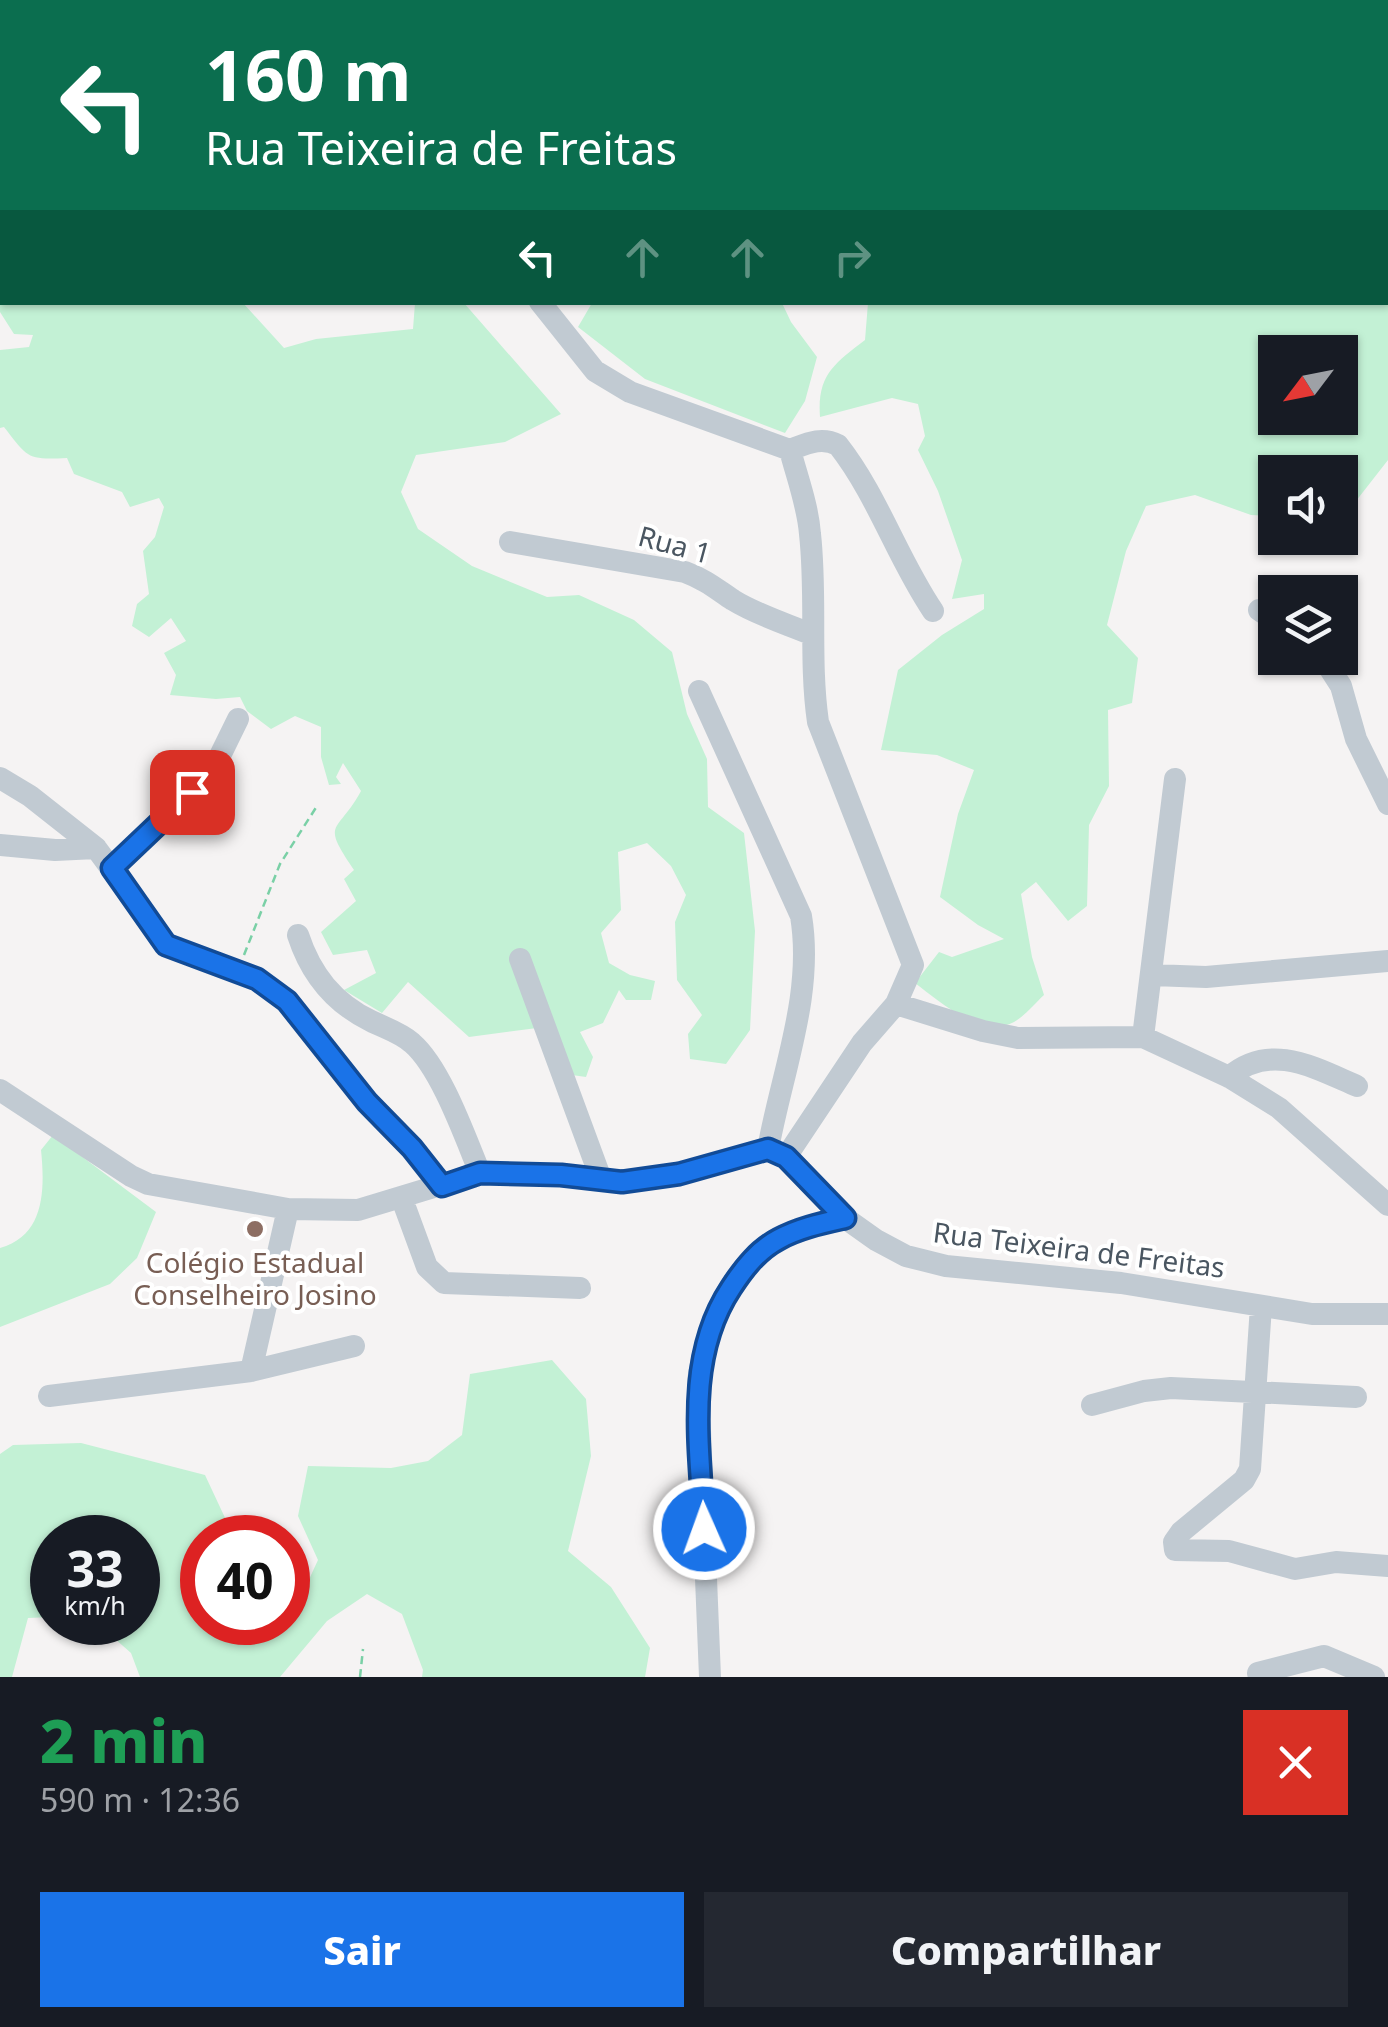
<!DOCTYPE html>
<html lang="pt">
<head>
<meta charset="utf-8">
<style>
	body { margin:0; font-family:"Noto Sans",sans-serif; background:#242831; color:#f1f3f6; height:100vh; display:flex; flex-direction:column; font-size:38px; white-space:nowrap }
	* { box-sizing:border-box; margin:0 }
	p { font-size:32px; color:#9ea1a6 }
	.icon { flex:none; width:55px; height:55px; fill:none; stroke:currentColor; stroke-width:2; stroke-linecap:round; stroke-linejoin:round }
	.map { position:relative; height:1677px; overflow:hidden }
	.sheet { display:flex; flex-direction:column; background:#171b24; flex:1 }
	.sheet>* { flex:none }
	.hud { position:absolute; left:0px; top:0px; width:1390px; height:305px; box-shadow:0 2px 8px #0004; background:#0b6e4f; color:#fff; overflow:hidden }
	.needle { width:65px; rotate:238deg }
	.fabs { position:absolute; left:1258px; top:335px; display:grid; gap:20px }
	.fabs a { display:grid; place-items:center; width:100px; height:100px; border-radius:0px; background:#171b24; box-shadow:0 2px 8px #0004; font-size:50px }
	.speed { position:absolute; left:30px; top:1515px; display:flex; gap:20px; font-size:50px; font-weight:700; text-align:center }
	.speed>* { display:grid; place-content:center; width:130px; height:130px; border-radius:50%; background:#171b24; box-shadow:0 2px 8px #0004; line-height:1 }
	.speed small { font-size:25px; font-weight:400 }
	.speed .limit { border:15px solid #d22; background:#fff; color:#111 }
	.pin { position:absolute; display:grid; place-items:center; width:85px; height:85px; color:#fff; margin:-42px; border-radius:20px; box-shadow:0 5px 15px #0006 }
	.me { position:absolute; width:110px; margin:-55px; rotate:358deg; stroke-linejoin:round; filter:drop-shadow(0 0 8px #0008) }
	.turn { display:flex; align-items:center; gap:35px; height:210px; padding:0 40px; font-size:45px }
	.turn .icon { width:130px; height:130px; stroke-width:2.5 }
	.turn b { display:block; font-size:70px; line-height:85px }
	.lanes { display:flex; align-items:center; height:95px; padding:0 40px; background:#0003; justify-content:center; gap:50px; direction:ltr }
	.lanes .off { opacity:.35 }
	.round { display:grid; place-items:center; flex:none; width:105px; height:105px; border-radius:0px; background:#242831 }
	.summary { display:flex; align-items:center; justify-content:space-between; height:170px; padding:0 40px }
	h1 { font-size:60px; font-weight:800; line-height:75px; color:#1e9e55 }
	.button { display:flex; gap:20px; margin-top:auto; padding:20px 40px }
	.button a { flex:1; height:115px; border-radius:0px; background:#1a73e8; color:#fff; font-size:40px; font-weight:800; line-height:115px; text-align:center }
	.button a+a { background:#242831; color:#f1f3f6 }
	.map>svg:first-child { display:block }
	.green { fill:#c3f1d5; fill-rule:evenodd }
	.lines { fill:none; stroke-linecap:round; stroke-linejoin:round }
	.path { stroke:#7ad0a6; stroke-width:2.5; stroke-dasharray:8 5; stroke-linecap:butt }
	.minor { stroke:#c1cad2; stroke-width:22 }
	.route-casing { stroke:#114b97; stroke-width:25 }
	.route { stroke:#1a73e8; stroke-width:18 }
	.education-dot { fill:#8d6e63; stroke:#fff; stroke-width:4 }
	.labels { text-anchor:middle; dominant-baseline:central; stroke-width:8; stroke-linejoin:round; paint-order:stroke }
	.street-label { font-size:28px; fill:#4a5661; stroke:#fff }
	.education-label { font-size:28px; fill:#785e54; stroke:#fff }
</style>
</head>
<body>
<div class="map">
<svg width="1388" height="1677" viewBox="0 0 1388 1677">
	<rect width="100%" height="100%" fill="#f5f3f3"/>
	<path class="green" d="M0,0H194L2,2V302L243,303L284,348L316,339L413,329L415,303H464L561,414L505,442L416,455L401,492L418,529L472,566L547,597L579,595L634,620L672,652L687,714L707,759L708,807L744,833L755,931L750,1030L726,1064L690,1059L688,1034L702,1015L677,980L675,922L686,895L671,866L647,843L618,852L621,910L601,933L609,963L630,975L655,981L651,1000H626L619,990L603,1023L580,1032L593,1057L586,1077L565,1074L537,1028L469,1037L408,982L382,1013L344,990L376,973L367,950L333,955L321,932L356,901L344,879L354,870C320,820 337,835 361,791L343,763L336,777L341,784L329,785L321,757V727L295,716L271,729L247,711L240,697L216,699L170,695L176,675L164,653L186,641L171,618L149,637L132,626L137,604L149,594L143,551L155,537L164,507L159,498L130,507L122,492L74,474L67,458C27,460 28,458 4,427L0,428V350L29,347L33,335L14,334L0,312Z
		M888,0H1388V460L1356,501L1340,505V472H1275V516L1251,515L1195,495L1146,506L1126,551L1107,625L1138,658L1132,703L1108,710L1109,786L1089,825L1087,906L1068,921L1036,882L1021,894L1032,957L1044,995C1035,1003 1025,1016 1014,1022C982,1039 940,1002 915,983L939,952L952,957L1004,939L978,925L940,897L958,814L974,770L937,755L881,750L898,670L942,635L984,609V594L952,599L962,560L938,491L918,450L925,436L918,404L892,398L820,417C817,375 834,364 865,340L868,303L1388,302V2ZM1275,352H1340V418H1275Z
		M592,303H782L791,322L817,357L805,401L785,433L645,379L578,327Z
		M53,1135L156,1212L137,1258L110,1284L0,1327V1248C45,1236 45,1189 41,1150Z
		M552,1360L586,1399L591,1456L568,1551L611,1587L650,1648L645,1677H422L423,1670L402,1614L367,1594L327,1621L280,1677H140L131,1653L97,1623L138,1622V1538H52V1617L28,1618L12,1677H0V1454L13,1445L81,1443L205,1475L234,1537L202,1538V1622H288V1587L306,1586L318,1560L298,1516L308,1466L391,1468L428,1461L462,1435L470,1374Z"/>
	<g class="lines">
		<path class="path" d="M244,955L280,864L317,806
			M360,1677L363,1649"/>
		<path class="minor" d="M838,0L839,2
			M540,302L595,371L630,392L790,450C797,477 808,506 810,534C817,597 809,660 818,722L913,965L896,1004L862,1043L786,1157
			M790,450C806,444 821,436 838,445C878,496 897,558 933,611
			M510,542L685,572C706,580 715,588 733,600C757,615 787,624 813,635
			M1259,610L1275,621
			M1323,658L1341,686L1356,739L1388,804
			M699,691L801,916C814,994 782,1072 768,1149
			M0,778L30,796L96,848L167,945L257,979L287,1001L367,1102L412,1148L442,1186
			M0,845L55,850L96,848
			M112,868L213,770L238,719
			M298,935C311,975 334,1003 371,1021C385,1028 401,1033 412,1043C441,1068 465,1137 480,1173
			M520,959L601,1179
			M1153,975L1206,977L1388,961
			M896,1004L983,1031L1018,1038L1143,1037L1229,1077L1279,1108L1388,1205
			M1143,1037L1175,779
			M1229,1077C1270,1042 1313,1067 1357,1086
			M0,1090L131,1176L148,1184L288,1209L358,1210L480,1173L561,1175L623,1182L679,1174L768,1149L786,1157L845,1218L876,1240L906,1256L946,1266L1121,1283L1312,1314H1388
			M402,1199L427,1267L444,1283L580,1288
			M1261,1306L1250,1469L1244,1480L1181,1532L1174,1542L1175,1550L1229,1551L1295,1569L1336,1562L1388,1566
			M251,1371L288,1209
			M49,1396L251,1371L354,1346
			M1092,1405L1144,1391L1171,1388L1356,1397
			M1258,1673L1324,1656L1374,1677
			M710,1677L698,1381C706,1328 728,1268 777,1240C797,1228 823,1223 845,1218"/>
	</g>
	<g class="lines">
		<g class="route-casing">
			<path id="route" d="M192,792L112,868L166,945L257,979L287,1001L367,1102L412,1148L442,1186L480,1173L561,1175L622,1182L679,1174L768,1149L786,1157L845,1218C823,1223 799,1228 779,1239C758,1250 744,1268 731,1288C684,1359 700,1448 704,1529"/>
		</g>
		<use href="#route" class="route"/>
	</g>
	<circle class="education-dot" cx="255" cy="1229" r="10"/>
	<g class="labels">
		<g class="street-label">
			<text transform="translate(675 544) rotate(15)">Rua 1</text>
			<text transform="translate(1079 1249) rotate(7)">Rua Teixeira de Freitas</text>
		</g>
		<g class="education-label">
			<text x="255" y="1262">Colégio Estadual<tspan x="255" dy="32">Conselheiro Josino</tspan></text>
		</g>
	</g>
</svg>
<div class="fabs">
<a><svg class="needle" viewBox="-14 -14 28 28"><path d="M0-13l5 13h-10z" fill="#e53935"/><path d="M0 13l5-13h-10z" fill="#9ea1a6"/></svg></a>
<a><svg class="icon" aria-label="sound" viewBox="0 0 24 24"><path d="M4 9h4l5-4v14l-5-4H4zM17 9q2 3 0 6"/></svg></a>
<a><svg class="icon" aria-label="layers" viewBox="0 0 24 24"><path d="M12 4l9 5-9 5-9-5zM3 14l9 5 9-5"/></svg></a>
</div>
<div class="speed"><div>33<small>km/h</small></div><div class="limit">40</div></div>
<div class="pin" style="left:192px;top:792px;background:#d93025"><svg class="icon" aria-label="arrive" viewBox="0 0 24 24"><path d="M6 21V4h12l-3 4 3 4H6"/></svg></div>
<svg class="me" style="left:704px;top:1529px" viewBox="-20 -20 40 40"><circle r="17" fill="#1a73e8" stroke="#fff" stroke-width="3"/><path d="M0-11L8 9 0 5-8 9z" fill="#fff"/></svg>
<div class="hud">
<div class="turn"><svg class="icon" aria-label="left" viewBox="0 0 24 24"><path d="M17 20v-9H6M10 6l-5 5 5 5"/></svg><div><b>160 m</b>Rua Teixeira de Freitas</div></div>
<div class="lanes"><svg class="icon" aria-label="left" viewBox="0 0 24 24"><path d="M17 20v-9H6M10 6l-5 5 5 5"/></svg><svg class="icon off" aria-label="ahead" viewBox="0 0 24 24"><path d="M12 20V5M6 11l6-6 6 6"/></svg><svg class="icon off" aria-label="ahead" viewBox="0 0 24 24"><path d="M12 20V5M6 11l6-6 6 6"/></svg><svg class="icon off" aria-label="right" viewBox="0 0 24 24"><path d="M7 20v-9h11M14 6l5 5-5 5"/></svg></div>
</div>
</div>
<section class="sheet">
<div class="summary"><div><h1>2 min</h1><p>590 m · 12:36</p></div><a class="round" style="background:#d93025;color:#fff"><svg class="icon" aria-label="close" viewBox="0 0 24 24"><path d="M6 6l12 12M18 6L6 18"/></svg></a></div>
<div class="button"><a>Sair</a><a>Compartilhar</a></div>
</section>
</body>
</html>
